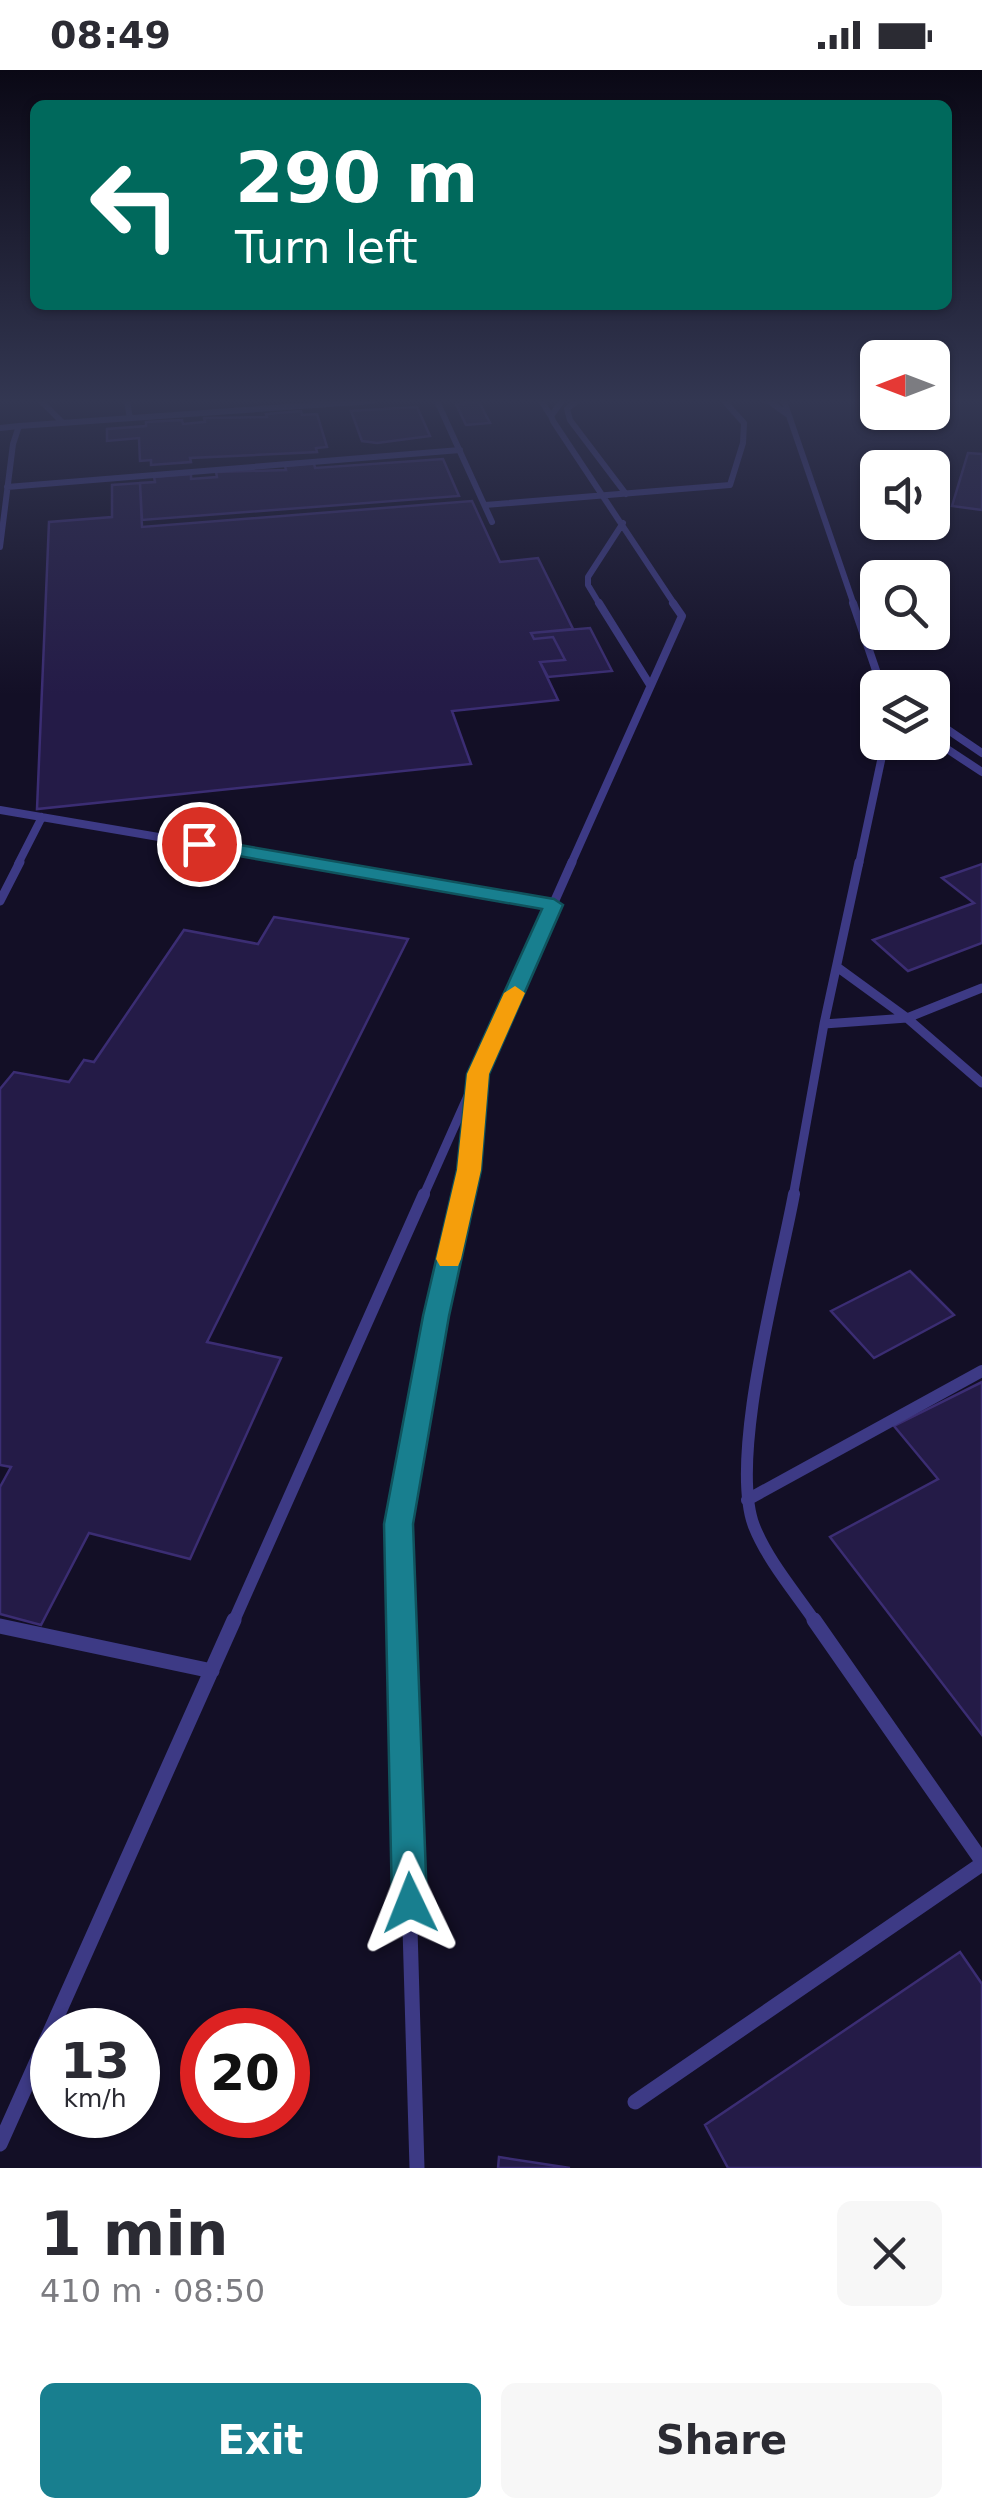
<!DOCTYPE html>
<html lang="en">
<head>
<meta charset="utf-8">
<style>
	body { margin:0; font-family:"DejaVu Sans",sans-serif; background:#f7f7f7; color:#2b2b33; height:100vh; display:flex; flex-direction:column; font-size:38px; white-space:nowrap }
	* { box-sizing:border-box; margin:0 }
	p { font-size:32px; color:#7c7c81 }
	.icon { flex:none; width:55px; height:55px; fill:none; stroke:currentColor; stroke-width:2; stroke-linecap:round; stroke-linejoin:round }
	.map { position:relative; height:2098px; overflow:hidden }
	.panel { display:flex; flex-direction:column; background:#fff; flex:1 }
	.panel>* { flex:none }
	.top-card { position:absolute; left:30px; top:30px; width:922px; height:210px; border-radius:15px; box-shadow:0 2px 8px #0004; background:#00695c; color:#fff; overflow:hidden }
	.needle { width:65px; rotate:270deg }
	.tools { position:absolute; left:860px; top:270px; display:grid; gap:20px }
	.tools a { display:grid; place-items:center; width:90px; height:90px; border-radius:15px; background:#fff; box-shadow:0 2px 8px #0004; font-size:50px }
	.speed { position:absolute; left:30px; top:1938px; display:flex; gap:20px; font-size:50px; font-weight:700; text-align:center }
	.speed>* { display:grid; place-content:center; width:130px; height:130px; border-radius:50%; background:#fff; box-shadow:0 2px 8px #0004; line-height:1 }
	.speed small { font-size:25px; font-weight:400 }
	.speed .limit { border:15px solid #d22; background:#fff; color:#111 }
	.pin { position:absolute; display:grid; place-items:center; width:85px; height:85px; color:#fff; margin:-42px; border:5px solid #fff; border-radius:50%; box-shadow:0 2px 10px #0007 }
	.me { position:absolute; width:110px; margin:-55px; rotate:358deg; stroke-linejoin:round; filter:drop-shadow(0 0 8px #0008) }
	.turn { display:flex; align-items:center; gap:35px; height:210px; padding:0 40px; font-size:45px }
	.turn .icon { width:130px; height:130px; stroke-width:2.5 }
	.turn b { display:block; font-size:70px; line-height:85px }
	.round { display:grid; place-items:center; flex:none; width:105px; height:105px; border-radius:15px; background:#f7f7f7 }
	.head { display:flex; align-items:center; justify-content:space-between; height:170px; padding:0 40px }
	h1 { font-size:60px; font-weight:700; line-height:75px }
	.primary-button { display:flex; gap:20px; margin-top:auto; padding:20px 40px }
	.primary-button a { flex:1; height:115px; border-radius:15px; background:#187f8f; color:#fff; font-size:40px; font-weight:700; line-height:115px; text-align:center }
	.primary-button a+a { background:#f7f7f7; color:#2b2b33 }
	.status { display:flex; justify-content:space-between; align-items:center; height:70px; padding:0 50px; background:#fff; direction:ltr }
	.status svg { height:28px; fill:currentColor }
	.map>svg:first-child { display:block }
	.building { fill:#241b47; stroke:#3b2d73; stroke-width:2.5 }
	.lines { fill:none; stroke-linecap:round; stroke-linejoin:round }
	.service-far4 { stroke:#3d3a85; stroke-width:6 }
	.service-far3 { stroke:#3d3a85; stroke-width:8 }
	.service-far2 { stroke:#3d3a85; stroke-width:9 }
	.service-far1 { stroke:#3d3a85; stroke-width:12 }
	.service { stroke:#3d3a85; stroke-width:15 }
	.route { fill:#187f8f; stroke:#10535d; stroke-width:2.5 }
	.slow { fill:#f59e0b }
</style>
</head>
<body>
<div class="status"><b>08:49</b><svg viewBox="0 0 49 12"><path d="M0 12V9h3v3zM5 12V6h3v6zM10 12V3h3v9zM15 12V0h3v12zM26 1h20v11H26zM47 4h2v5h-2z"/></svg></div>
<div class="map">
<svg width="982" height="2098" viewBox="0 0 982 2098">
	<rect width="100%" height="100%" fill="#130f26"/>
	<path class="building" d="M479,332L490,353L466,355L456,334Z
		M417,337L430,366L377,373L362,371L351,341Z
		M301,341L302,345L317,344L327,377L316,378L317,382L190,388L191,392L151,395V390L140,391L139,368L107,371V359L146,356V352L182,350L183,354L205,352L204,348L267,347L266,344Z
		M968,383L982,384V440L952,436Z
		M443,389L459,426L142,450L140,413L155,412L154,407L191,404V409L217,407L216,402L286,400L285,396L314,393L315,398Z
		M140,413L142,457L472,431L500,492L538,488L573,559L531,563L534,569L553,567L565,590L540,592L558,630L452,641L471,694L37,739L49,452L112,447V415Z
		M590,558L612,601L548,607L540,592L565,590L553,567L534,569L531,563Z
		M982,794V873L908,901L873,870L974,833L942,808Z
		M274,847L408,869L207,1272L281,1288L190,1489L89,1463L41,1555L0,1544V1417L11,1397L0,1395V1019L14,1002L69,1012L84,990L94,992L184,860L258,874Z
		M910,1201L954,1245L874,1288L831,1241Z
		M982,1312V1665L830,1467L938,1409L894,1356Z
		M960,1882L982,1914V2098H728L705,2055Z
		M499,2087L570,2098H498Z"/>
	<g class="lines">
		<path class="service-far4" d="M41,331L63,353
			M127,331L130,348
			M437,331L492,452
			M541,331L551,346
			M562,331L551,346L553,351L675,535
			M577,331L567,339L570,350L626,424
			M769,331L787,344
			M784,331L854,535
			M0,358L19,356
			M7,417L460,380
			M485,435L730,415L743,373L744,353L724,331
			M0,477L13,374L19,356L372,331
			M600,535L588,515V507L623,453"/>
		<path class="service-far3" d="M599,533L650,615
			M853,533L882,618
			M932,649L982,683
			M932,669L982,702
			M884,677L938,674
			M0,740L317,794
			M18,794L42,747
			M571,794L682,546L673,533
			M859,794L885,672"/>
		<path class="service-far2" d="M302,792L554,835
			M0,831L20,792
			M837,897L907,948L982,1013
			M824,954L907,948L982,918
			M423,1127L572,792
			M463,1127L477,1017
			M793,1127L824,954L859,792"/>
		<path class="service-far1" d="M794,1124C780,1201 728,1388 754,1456C768,1491 795,1522 816,1553
			M747,1430L982,1301
			M233,1553L424,1124
			M401,1553L398,1454L436,1246L464,1124"/>
		<path class="service" d="M401,1550L417,2098
			M814,1550L982,1791
			M0,1556L212,1601
			M635,2032L982,1794
			M0,2074L234,1550"/>
	</g>
	<linearGradient id="sky" x2="0" y2="1"><stop stop-color="#0a0815"/><stop offset="0.53" stop-color="#333752"/><stop offset="1" stop-color="#333752" stop-opacity="0"/></linearGradient>
	<rect width="982" height="625" fill="url(#sky)"/>
	<path class="route" d="M199,768L554,829L563,835L489,1004L481,1100L449,1246L413,1454L427,1833L422,1845L410,1851L397,1845L392,1833L384,1454L423,1246L457,1100L467,1004L542,839L193,778V770Z"/>
	<path class="slow" d="M515,916L525,923L489,1004L481,1100L461,1189L458,1196H440L436,1189L457,1100L467,1004L504,923Z"/>
</svg>
<div class="tools">
<a><svg class="needle" viewBox="-14 -14 28 28"><path d="M0-13l5 13h-10z" fill="#e53935"/><path d="M0 13l5-13h-10z" fill="#7c7c81"/></svg></a>
<a><svg class="icon" aria-label="sound" viewBox="0 0 24 24"><path d="M4 9h4l5-4v14l-5-4H4zM17 9q2 3 0 6"/></svg></a>
<a><svg class="icon" aria-label="search" viewBox="0 0 24 24"><circle cx="10" cy="10" r="6"/><path d="M15 15l6 6"/></svg></a>
<a><svg class="icon" aria-label="layers" viewBox="0 0 24 24"><path d="M12 4l9 5-9 5-9-5zM3 14l9 5 9-5"/></svg></a>
</div>
<div class="speed"><div>13<small>km/h</small></div><div class="limit">20</div></div>
<div class="pin" style="left:199px;top:774px;background:#d93025"><svg class="icon" aria-label="arrive" viewBox="0 0 24 24"><path d="M6 21V4h12l-3 4 3 4H6"/></svg></div>
<svg class="me" style="left:410px;top:1833px" viewBox="-20 -20 40 40"><path d="M0-17L14 15 0 8-14 15z" fill="#187f8f" stroke="#fff" stroke-width="4"/></svg>
<div class="top-card">
<div class="turn"><svg class="icon" aria-label="left" viewBox="0 0 24 24"><path d="M17 20v-9H6M10 6l-5 5 5 5"/></svg><div><b>290 m</b>Turn left</div></div>
</div>
</div>
<section class="panel">
<div class="head"><div><h1>1 min</h1><p>410 m · 08:50</p></div><a class="round"><svg class="icon" aria-label="close" viewBox="0 0 24 24"><path d="M6 6l12 12M18 6L6 18"/></svg></a></div>
<div class="primary-button"><a>Exit</a><a>Share</a></div>
</section>
</body>
</html>
